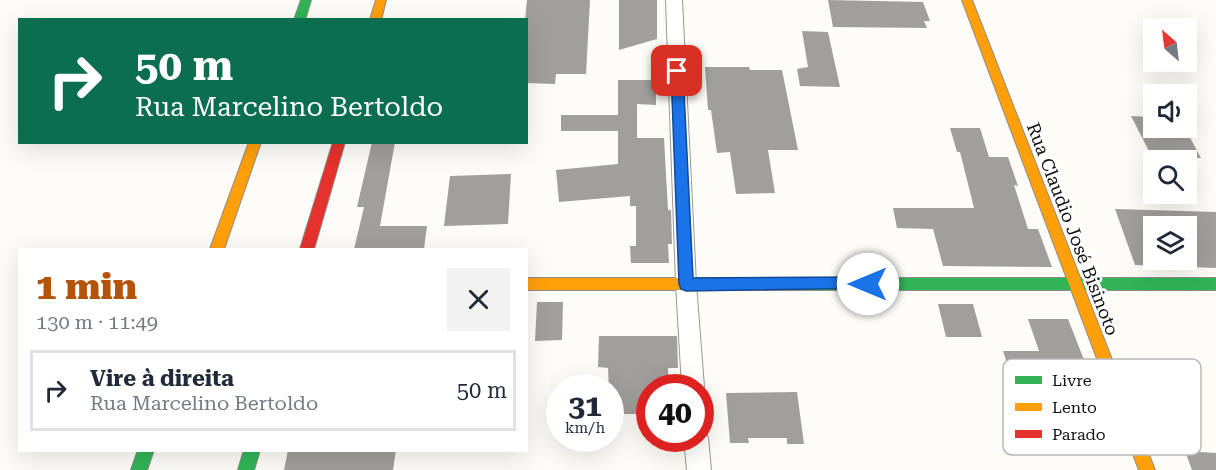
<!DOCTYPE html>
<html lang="pt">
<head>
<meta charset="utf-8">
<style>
	body { margin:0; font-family:"Roboto Serif",serif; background:#f2f2f3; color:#1f2937; height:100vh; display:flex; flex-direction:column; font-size:22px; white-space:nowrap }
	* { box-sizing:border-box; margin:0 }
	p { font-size:20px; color:#747a83 }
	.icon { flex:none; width:33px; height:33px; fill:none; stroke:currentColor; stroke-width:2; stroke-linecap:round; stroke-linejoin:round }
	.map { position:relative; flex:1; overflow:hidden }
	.drawer { position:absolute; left:18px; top:248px; width:510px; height:204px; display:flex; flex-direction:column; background:#fff; border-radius:0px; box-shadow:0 6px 24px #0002 }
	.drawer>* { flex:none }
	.banner { position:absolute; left:18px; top:18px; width:510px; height:126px; border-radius:0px; box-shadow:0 6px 24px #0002; background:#0b6e4f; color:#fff; overflow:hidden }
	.needle { width:39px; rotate:332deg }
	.buttons { position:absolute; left:1143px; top:18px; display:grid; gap:12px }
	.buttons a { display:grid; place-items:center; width:54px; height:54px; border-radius:0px; background:#fff; box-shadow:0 6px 24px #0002; font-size:30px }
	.speed { position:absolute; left:546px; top:374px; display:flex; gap:12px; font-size:30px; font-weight:700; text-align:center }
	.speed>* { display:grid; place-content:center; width:78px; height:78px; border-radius:50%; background:#fff; box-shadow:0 6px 24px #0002; line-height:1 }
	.speed small { font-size:15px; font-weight:400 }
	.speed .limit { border:9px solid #d22; background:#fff; color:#111 }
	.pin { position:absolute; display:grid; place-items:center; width:51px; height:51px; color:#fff; margin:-26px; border-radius:12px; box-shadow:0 3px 9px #0006 }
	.me { position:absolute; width:66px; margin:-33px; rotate:270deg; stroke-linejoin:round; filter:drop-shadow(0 0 4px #0008) }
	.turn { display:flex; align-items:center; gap:21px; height:126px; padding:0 18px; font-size:27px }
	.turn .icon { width:78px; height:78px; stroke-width:2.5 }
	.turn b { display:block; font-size:42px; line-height:51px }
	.round { display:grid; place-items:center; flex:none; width:63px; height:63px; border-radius:0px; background:#f2f2f3 }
	.summary { display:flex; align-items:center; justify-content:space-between; height:102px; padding:0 18px }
	h1 { font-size:36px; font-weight:800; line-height:45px; color:#b45309 }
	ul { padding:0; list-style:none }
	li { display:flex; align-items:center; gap:18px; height:81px; margin:0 12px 9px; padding:0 6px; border:3px solid #e0e1e3; border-radius:0px }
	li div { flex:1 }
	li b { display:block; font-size:22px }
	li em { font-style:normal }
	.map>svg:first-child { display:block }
	.building { fill:#a19f9c; fill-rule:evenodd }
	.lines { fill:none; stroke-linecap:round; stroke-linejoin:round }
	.street-casing { stroke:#979795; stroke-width:2 }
	.fast-casing { stroke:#8e8d8b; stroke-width:2 }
	.slow-casing { stroke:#8e8d8b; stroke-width:2 }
	.jam-casing { stroke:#8e8d8b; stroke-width:2 }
	.street { fill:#fffffe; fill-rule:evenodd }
	.fast { fill:#30b455; fill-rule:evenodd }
	.slow { fill:#ff9f0a; fill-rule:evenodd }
	.jam { fill:#e5322d; fill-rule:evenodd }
	.route { fill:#1a73e8; stroke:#114b97; stroke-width:1.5 }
	.labels { text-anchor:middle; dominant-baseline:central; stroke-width:6; stroke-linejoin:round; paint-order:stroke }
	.street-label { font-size:18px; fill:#111; stroke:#fff }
	.key { fill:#fff; stroke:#b8b8b8; stroke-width:1.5 }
	.key-label { font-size:16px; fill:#111 }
</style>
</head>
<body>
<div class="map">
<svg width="1216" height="470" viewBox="0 0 1216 470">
	<rect width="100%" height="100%" fill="#fdfcf7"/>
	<path class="building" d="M527,0H590L586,74H556L555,84L526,83L525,20Z
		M619,0H657V39L619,50Z
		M828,0L923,2L930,21H924L927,28L833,27Z
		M802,31L828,32L840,87L800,86L797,69L808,67Z
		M705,67H749L750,70H782L798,150H768L775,193L736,194L730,152L717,153L711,110H708Z
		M618,80H656V105L637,104V138H664L668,210H671L672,244H668L669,263H631L630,246H636V206H630V196L559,202L556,170L618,164V131H561V115H618Z
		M1131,116L1154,117V128H1185L1201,158L1154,157V161Z
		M950,128H980L989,157H1008L1018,186L1014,185L1028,229H1038L1052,267L943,266L933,229L897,228L893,208H974L960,152H957Z
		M372,142H395L380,226H427L424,249H354L364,207H357Z
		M511,174L508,224L444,226L450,176Z
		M1115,209L1216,212V268L1135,265ZM1154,226H1186V260H1154Z
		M537,302H563L562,340L535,341Z
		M938,304H973L982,337H946Z
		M1028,319H1068L1088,370H1009L1003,351H1039Z
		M599,336H677L678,368H668L669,387H650V414H610L608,368L598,367Z
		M797,392L804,444H787V438H748L749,443H730L726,393Z
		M288,450H396L393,470H284Z
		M1185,451L1216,453V470H1192Z"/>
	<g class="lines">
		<g class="street-casing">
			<path id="street" d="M666,0H682L696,284L704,387L700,395V387H682L676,284Z
				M700,428L704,430L708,438L711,470H687L684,438H700Z"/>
		</g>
		<g class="fast-casing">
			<path id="fast" d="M301,0H311L305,20H294Z
				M794,278H1216V290H794L789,288L787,284L789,280Z
				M138,450H154L147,470H131Z
				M244,450H260L254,470H238Z"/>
		</g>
		<g class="slow-casing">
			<path id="slow" d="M376,0H386L381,20H370Z
				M962,0H972L1155,470H1139Z
				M249,142H261L224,249H210Z
				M526,278H794L799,280L801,284L799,288L794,290H526Z"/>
		</g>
		<g class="jam-casing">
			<path id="jam" d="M333,142H345L314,249H300Z"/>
		</g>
		<use href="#street" class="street"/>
		<use href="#fast" class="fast"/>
		<use href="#slow" class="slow"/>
		<use href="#jam" class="jam"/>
	</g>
	<path class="route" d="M677,67L683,71L693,278L868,277L874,279L876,284L874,288L686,291L681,289L679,284L671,71Z"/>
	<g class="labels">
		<g class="street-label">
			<text transform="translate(1073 229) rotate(69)">Rua Claudio José Bisinoto</text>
		</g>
	</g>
	<rect x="1003" y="359" width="198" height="96" rx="9" class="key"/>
	<rect x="1015" y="376" width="27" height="8" fill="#30b455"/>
	<rect x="1015" y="403" width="27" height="8" fill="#ff9f0a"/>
	<rect x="1015" y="430" width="27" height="8" fill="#e5322d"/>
	<g class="key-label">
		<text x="1052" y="386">Livre</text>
		<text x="1052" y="413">Lento</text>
		<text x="1052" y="440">Parado</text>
	</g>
</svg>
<div class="buttons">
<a><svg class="needle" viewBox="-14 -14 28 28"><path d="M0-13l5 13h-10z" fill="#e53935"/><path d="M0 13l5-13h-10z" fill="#747a83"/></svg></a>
<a><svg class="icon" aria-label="sound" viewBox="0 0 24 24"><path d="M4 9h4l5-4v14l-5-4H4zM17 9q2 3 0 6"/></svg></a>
<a><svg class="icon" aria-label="search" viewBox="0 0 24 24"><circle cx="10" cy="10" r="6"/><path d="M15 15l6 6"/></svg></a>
<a><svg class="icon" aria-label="layers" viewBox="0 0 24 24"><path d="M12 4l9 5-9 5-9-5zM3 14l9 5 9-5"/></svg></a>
</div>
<div class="speed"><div>31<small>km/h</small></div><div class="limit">40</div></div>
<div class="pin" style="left:677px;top:71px;background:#d93025"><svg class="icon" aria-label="arrive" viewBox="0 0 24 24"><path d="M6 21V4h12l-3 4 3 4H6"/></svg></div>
<svg class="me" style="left:868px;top:284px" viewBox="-20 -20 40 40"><circle r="19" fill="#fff"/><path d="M0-13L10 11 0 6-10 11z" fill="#1a73e8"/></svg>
<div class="banner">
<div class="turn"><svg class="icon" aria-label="right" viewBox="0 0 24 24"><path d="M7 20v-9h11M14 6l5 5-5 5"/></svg><div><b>50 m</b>Rua Marcelino Bertoldo</div></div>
</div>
<section class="drawer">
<div class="summary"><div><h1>1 min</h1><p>130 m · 11:49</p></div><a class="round"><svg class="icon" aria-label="close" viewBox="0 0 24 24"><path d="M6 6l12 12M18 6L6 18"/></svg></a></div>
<ul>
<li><svg class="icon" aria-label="right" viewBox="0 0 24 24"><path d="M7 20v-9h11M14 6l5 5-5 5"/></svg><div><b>Vire à direita</b><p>Rua Marcelino Bertoldo</p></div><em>50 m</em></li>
</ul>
</section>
</div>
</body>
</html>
